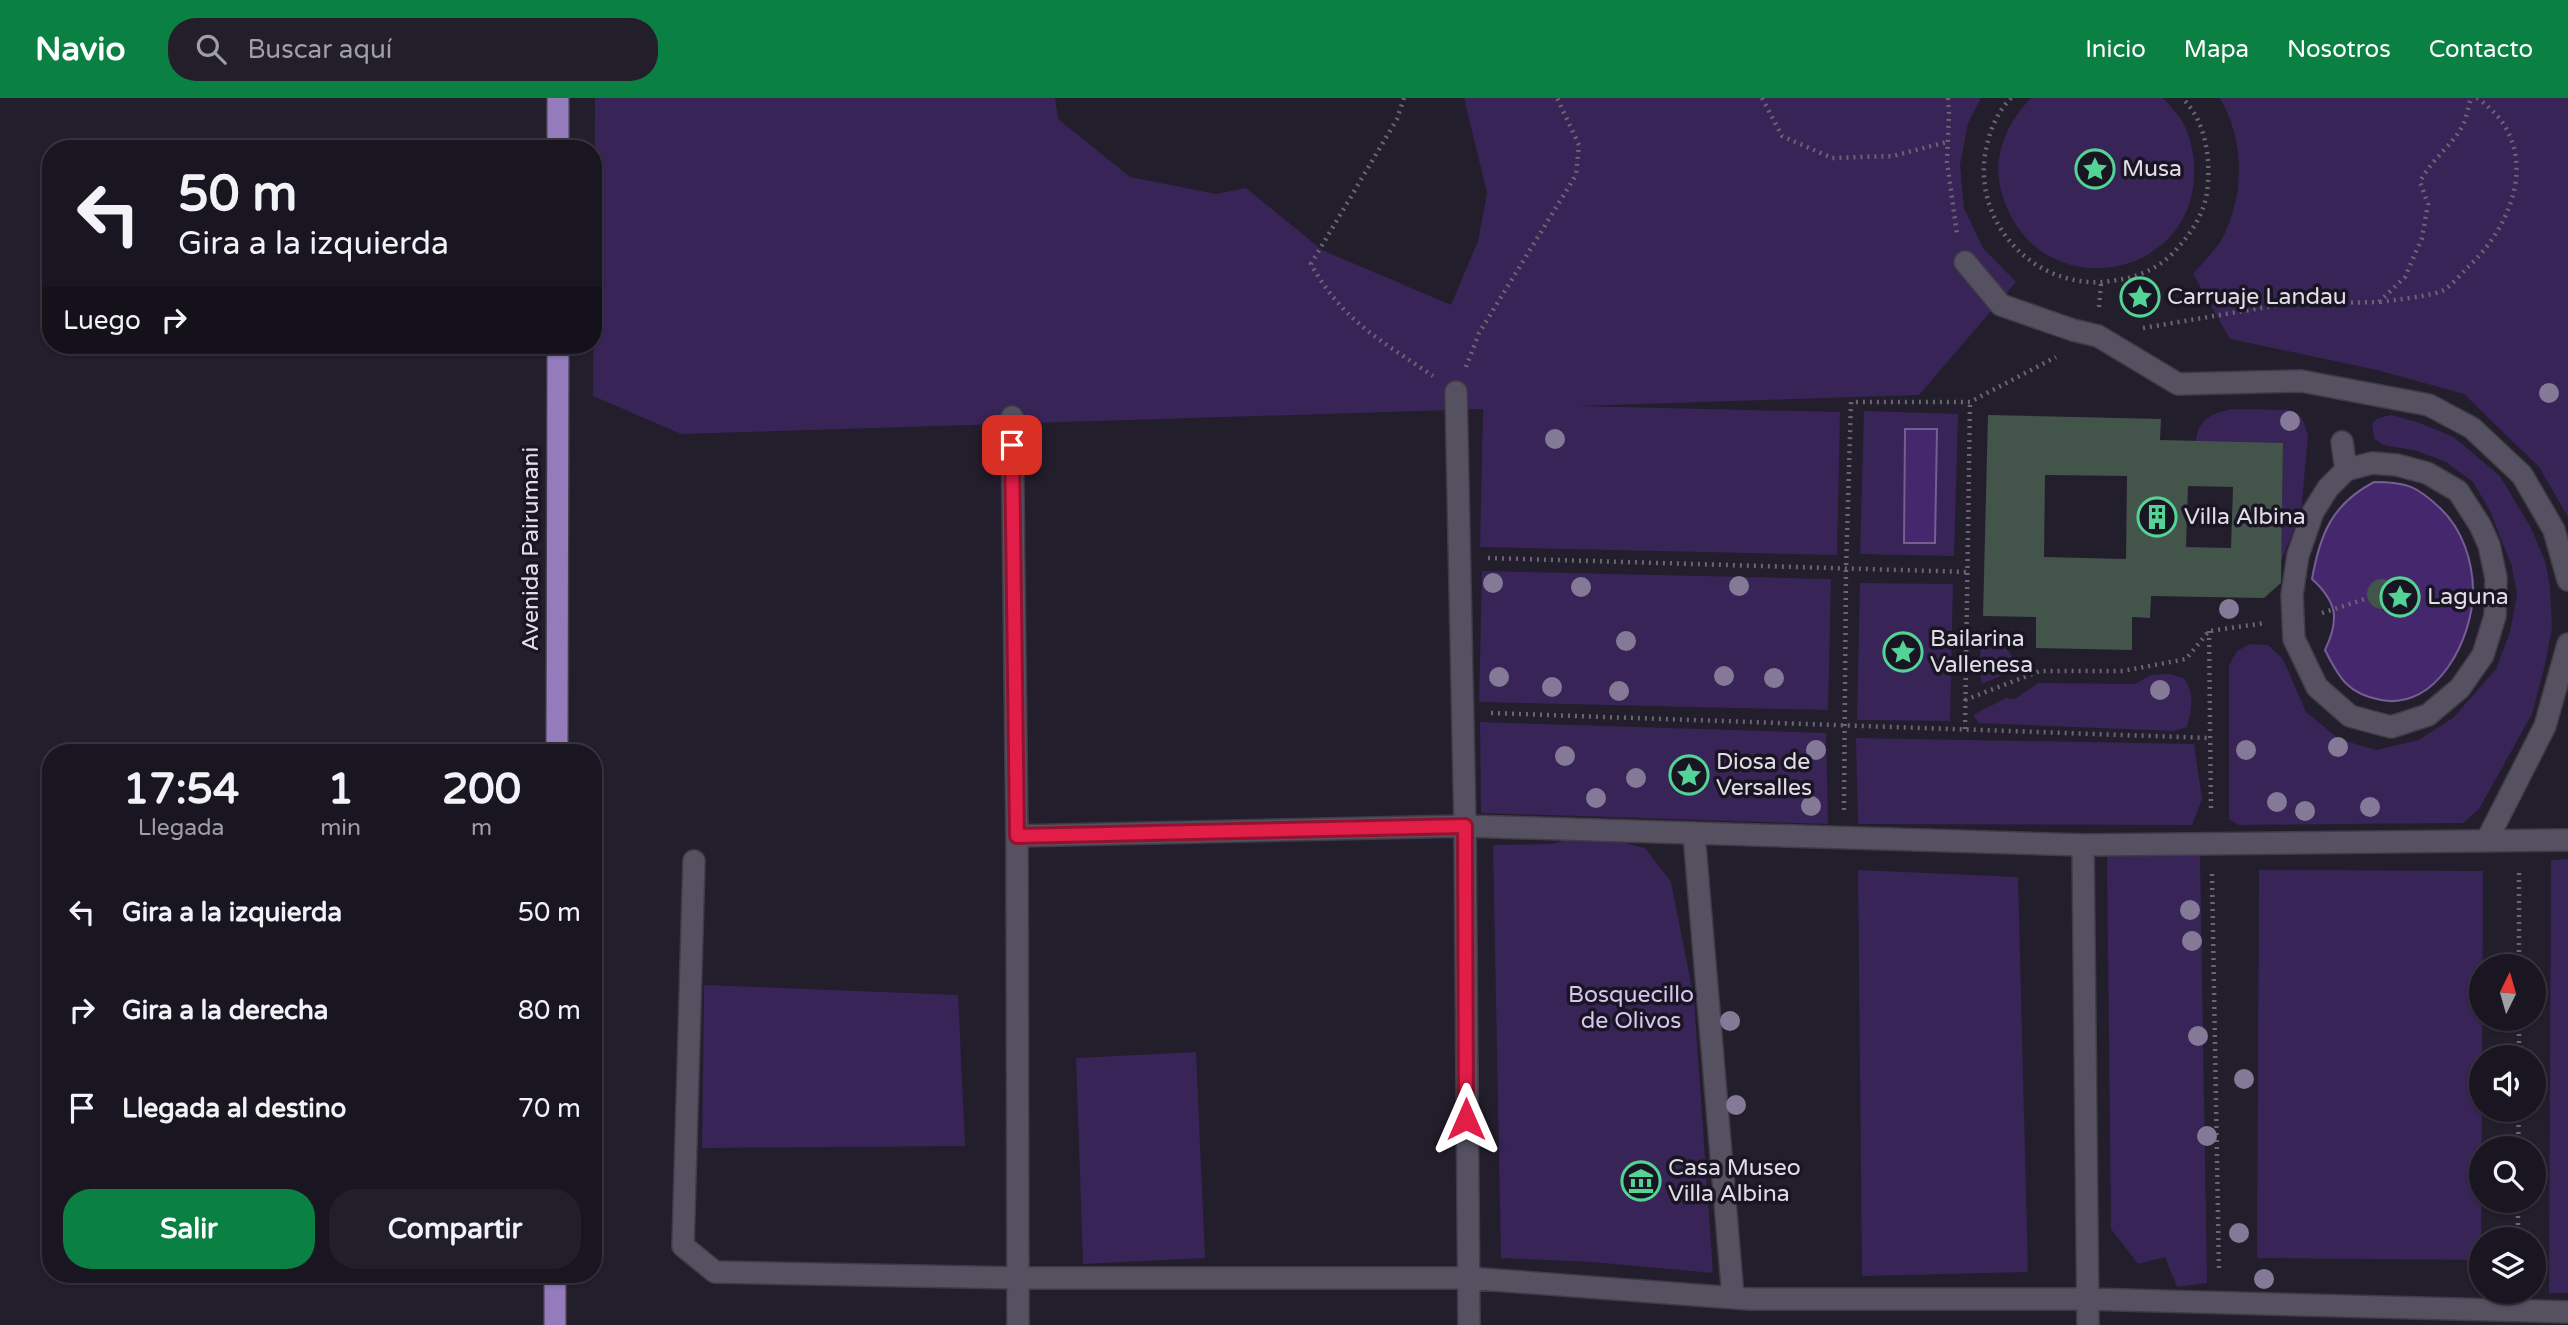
<!DOCTYPE html>
<html lang="es">
<head>
<meta charset="utf-8">
<style>
	body { margin:0; font-family:"Varela Round",sans-serif; background:#231f2a; color:#f1f3f6; height:100vh; display:flex; flex-direction:column; font-size:26px; white-space:nowrap }
	* { box-sizing:border-box; margin:0 }
	p { font-size:23px; color:#9f9fa5 }
	.icon { flex:none; width:38px; height:38px; fill:none; stroke:currentColor; stroke-width:2; stroke-linecap:round; stroke-linejoin:round }
	.map { position:relative; flex:1; overflow:hidden }
	.side { position:absolute; left:42px; top:646px; width:560px; height:539px; display:flex; flex-direction:column; background:#1a1621; border-radius:28px; box-shadow:0 2px 5px #0004,0 0 0 2px #38353f }
	.side>* { flex:none }
	.guide { position:absolute; left:42px; top:42px; width:560px; height:214px; border-radius:28px; box-shadow:0 2px 5px #0004,0 0 0 2px #38353f; background:#1a1621; color:#f1f3f6; overflow:hidden }
	.needle { width:46px; rotate:5deg }
	.controls { position:absolute; left:2469px; top:856px; display:grid; gap:14px }
	.controls a { display:grid; place-items:center; width:77px; height:77px; border-radius:50%; background:#1a1621; box-shadow:0 2px 5px #0004,0 0 0 2px #38353f; font-size:35px }
	.pin { position:absolute; display:grid; place-items:center; width:60px; height:60px; color:#fff; margin:-30px; border-radius:14px; box-shadow:0 4px 10px #0006 }
	.me { position:absolute; width:77px; margin:-38px; rotate:0deg; stroke-linejoin:round; filter:drop-shadow(0 0 5px #0008) }
	.turn { display:flex; align-items:center; gap:24px; height:147px; padding:0 21px; font-size:32px }
	.turn .icon { width:91px; height:91px; stroke-width:2.5 }
	.turn b { display:block; font-size:49px; line-height:60px }
	.then { display:flex; align-items:center; height:66px; padding:0 21px; background:#0003; gap:14px; font-size:26px }
	.eta { display:flex; justify-content:space-evenly; align-items:center; height:119px; text-align:center }
	.eta b { font-size:42px; font-weight:700; line-height:49px }
	.cta { display:flex; gap:14px; margin-top:auto; padding:14px 21px }
	.cta a { flex:1; height:80px; border-radius:28px; background:#0b8043; color:#fff; font-size:28px; font-weight:700; line-height:80px; text-align:center }
	.cta a+a { background:#231f2a; color:#f1f3f6 }
	ul { padding:0; list-style:none }
	li { display:flex; align-items:center; gap:21px; height:98px; padding:0 21px }
	li div { flex:1 }
	li b { display:block; font-size:26px }
	li em { font-style:normal }
	header { display:flex; align-items:center; gap:42px; box-sizing:border-box; height:98px; padding:0 35px; background:#0b8043; color:#fff }
	header strong { font-size:33px }
	nav { display:flex; gap:38px; margin-inline-start:auto; font-size:24px }
	.search { width:490px; height:63px; background:#231f2a; display:flex; align-items:center; gap:18px; box-sizing:border-box; padding:0 24px; border-radius:28px; color:#9f9fa5; font-size:26px }
	.map>svg:first-child { display:block }
	.green { fill:#382456 }
	.water { fill:#45276d; stroke:#745e92; stroke-width:2 }
	.building { fill:#43544a; fill-rule:evenodd }
	.lines { fill:none; stroke-linecap:round; stroke-linejoin:round }
	.minor-casing { stroke:#403b47; stroke-width:24 }
	.major-casing { stroke:#403b47; stroke-width:24 }
	.path { stroke:#696572; stroke-width:4.5; stroke-dasharray:2 5; stroke-linecap:butt }
	.minor { stroke:#565161; stroke-width:21 }
	.major { stroke:#937bbc; stroke-width:21 }
	.tree { fill:#847a97 }
	.route-casing { stroke:#92132f; stroke-width:18 }
	.route { stroke:#e11d48; stroke-width:12 }
	.labels { text-anchor:middle; dominant-baseline:central; stroke-width:7; stroke-linejoin:round; paint-order:stroke }
	.poi-label { font-size:23px; fill:#e0dde7; stroke:#1a1522; text-anchor:start }
	.street-label { font-size:23px; fill:#e0dde7; stroke:#1a1522 }
	.park-label { font-size:23px; fill:#d4c6ef; stroke:#1a1522 }
</style>
</head>
<body>
<header>
<strong>Navio</strong>
<div class="search"><svg class="icon" aria-label="search" viewBox="0 0 24 24"><circle cx="10" cy="10" r="6"/><path d="M15 15l6 6"/></svg>Buscar aquí</div>
<nav><a>Inicio</a><a>Mapa</a><a>Nosotros</a><a>Contacto</a></nav>
</header>
<div class="map">
<svg width="2568" height="1227" viewBox="0 0 2568 1227">
	<rect width="100%" height="100%" fill="#231e2c"/>
	<path class="green" d="M595,0H1055L1058,21L1130,79L1216,96L1246,90L1322,152L1451,207L1478,143L1487,95L1464,0H1981L1968,25L1960,67L1964,110L1983,150L2016,184L1919,297L1578,308L1840,314L1837,457L1480,449L1483,311L681,336L593,298Z
		M2031,0H2163C2169,7 2175,13 2180,20C2189,33 2193,51 2194,66C2202,183 2036,213 2002,96C1991,60 2006,26 2031,0Z
		M2220,0H2568V419L2539,369L2464,296L2377,272L2230,241L2193,176C2203,164 2217,151 2224,137C2245,93 2244,42 2220,0Z
		M2231,311L2291,312L2302,320L2308,337L2301,414L2281,463L2283,346L2196,344C2198,321 2211,316 2231,311Z
		M1864,313L1958,316L1954,458L1860,456Z
		M2391,317L2417,324L2454,339L2500,378L2531,430L2545,463L2550,489L2552,530L2545,567L2532,616L2479,711L2463,725L2239,727L2229,721V567L2237,553L2250,546L2268,547L2283,561L2306,614L2339,641L2376,652L2419,642L2454,619L2496,571L2510,534L2517,497L2512,469L2490,413L2473,384L2446,364L2417,353L2384,347L2374,341L2372,325L2378,320Z
		M1482,473L1831,481L1828,612L1479,604Z
		M1860,485L1953,486L1950,623L1857,622Z
		M1982,535C1998,539 2013,556 2019,570L1982,586L1979,572Z
		M2169,576L2184,580C2195,597 2192,610 2187,629L2174,633L1979,625L1973,617L2006,600L2015,601L2038,585L2135,586L2151,577Z
		M1480,624L1826,635L1828,726L1481,715Z
		M1856,640L2194,646L2202,701L2192,727L1858,726Z
		M1566,742H1612L1645,750L1671,784L1694,901L1713,1175L1592,1164L1501,1160L1493,747L1552,746Z
		M2200,756L2207,1185L2177,1189L2165,1159L2138,1166L2111,1131L2107,757Z
		M2568,761V1195H2549L2551,762Z
		M1858,772L2018,779L2028,1174L1862,1178Z
		M2259,772L2483,773L2481,1162L2257,1160Z
		M704,887L958,897L965,1048L702,1050Z
		M1196,954L1205,1160L1083,1166L1076,960Z"/>
	<path class="water" d="M1905,331H1937L1935,445H1904Z
		M2374,384C2407,384 2417,388 2441,411C2462,431 2473,463 2473,493C2473,540 2437,613 2381,602C2348,596 2339,580 2325,552C2340,521 2337,504 2312,481C2320,436 2332,406 2374,384Z"/>
	<path class="building" d="M1988,317L2161,321L2160,342L2283,345L2281,485L2264,500L2151,498L2150,520L2132,519V552L2036,550V519L1983,518ZM2045,377L2127,378L2126,461L2044,459ZM2188,388L2233,389L2231,450L2186,449Z
		M2367 496a15 15 0 1 1 30 0a15 15 0 1 1-30 0Z"/>
	<g class="lines">
		<g class="minor-casing">
			<path id="minor" d="M1965,164L2001,207L2073,232L2098,238L2178,286L2301,283L2429,307L2472,330L2522,377L2554,432L2568,482
				M1456,294L1465,728L1469,1227
				M1012,319L1017,738L1018,1227
				M2342,344L2346,372
				M2372,365L2397,367L2427,375L2458,393L2480,427L2489,447L2496,480L2495,518L2483,557L2460,590L2428,617L2391,629L2350,618L2317,589L2294,541L2292,497L2298,457L2313,414L2328,390L2346,372Z
				M1694,736L1733,1199
				M1017,738L1465,728L2083,747L2568,742
				M2487,742L2545,628L2568,546
				M2083,747L2088,1227
				M694,763L683,1148L715,1174L1019,1180H1467L1749,1201H2086L2568,1214"/>
		</g>
		<g class="major-casing">
			<path id="major" d="M558,51V0
				M557,654L558,247
				M555,1227V1176"/>
		</g>
		<path class="path" d="M1404,0L1397,21L1311,166C1342,223 1382,243 1433,278
			M1762,0L1782,38L1832,60L1893,58L1947,44
			M1948,0L1949,15L1947,64L1957,136
			M2011,0C1996,15 1988,37 1985,57C1974,132 2043,197 2117,182C2138,179 2159,170 2174,154C2190,137 2203,118 2207,95C2211,63 2207,24 2182,0
			M2380,204C2394,202 2433,198 2444,192C2452,187 2460,177 2467,170C2517,124 2543,45 2477,0
			M2099,209L2101,186
			M2143,230L2285,206L2379,204L2405,179L2422,140L2428,106L2420,84C2432,60 2452,48 2463,27C2467,19 2468,8 2471,0
			M1466,269L1479,235L1576,77L1579,47L1557,0
			M1488,460L1968,474
			M2322,515L2368,500
			M2209,533L2211,715
			M1965,602L2040,573H2123L2186,561L2209,533L2265,525
			M1491,615L2210,640
			M1965,631L1970,304
			M1844,712L1846,471L1851,304H1970L2056,259
			M2212,776L2219,1174
			M2519,868V772
			M2519,959V920
			M2518,1050L2519,1012
			M2518,1141V1102"/>
		<use href="#minor" class="minor"/>
		<use href="#major" class="major"/>
	</g>
	<g class="tree">
		<circle cx="2549" cy="295" r="10"/>
		<circle cx="2290" cy="323" r="10"/>
		<circle cx="1555" cy="341" r="10"/>
		<circle cx="1493" cy="485" r="10"/>
		<circle cx="1739" cy="488" r="10"/>
		<circle cx="1581" cy="489" r="10"/>
		<circle cx="2229" cy="511" r="10"/>
		<circle cx="1626" cy="543" r="10"/>
		<circle cx="1724" cy="578" r="10"/>
		<circle cx="1499" cy="579" r="10"/>
		<circle cx="1774" cy="580" r="10"/>
		<circle cx="1552" cy="589" r="10"/>
		<circle cx="2160" cy="592" r="10"/>
		<circle cx="1619" cy="593" r="10"/>
		<circle cx="2338" cy="649" r="10"/>
		<circle cx="1816" cy="652" r="10"/>
		<circle cx="2246" cy="652" r="10"/>
		<circle cx="1565" cy="658" r="10"/>
		<circle cx="1636" cy="680" r="10"/>
		<circle cx="1596" cy="700" r="10"/>
		<circle cx="2277" cy="704" r="10"/>
		<circle cx="1811" cy="708" r="10"/>
		<circle cx="2370" cy="709" r="10"/>
		<circle cx="2305" cy="713" r="10"/>
		<circle cx="2190" cy="812" r="10"/>
		<circle cx="2192" cy="843" r="10"/>
		<circle cx="1730" cy="923" r="10"/>
		<circle cx="2198" cy="938" r="10"/>
		<circle cx="2244" cy="981" r="10"/>
		<circle cx="1736" cy="1007" r="10"/>
		<circle cx="2207" cy="1038" r="10"/>
		<circle cx="2239" cy="1135" r="10"/>
		<circle cx="2264" cy="1181" r="10"/>
	</g>
	<g class="lines">
		<g class="route-casing">
			<path id="route" d="M1012,347L1017,738L1465,728L1466,1021"/>
		</g>
		<use href="#route" class="route"/>
	</g>
	<defs>
		<g id="sight-ring" transform="scale(2.0125)"><circle r="9.5" fill="#1a1522" stroke="#53d396" stroke-width="1.5"/><path d="M0-6L1.8-2.2L6-1.7L2.9 1.2L3.7 5.4L0 3.3L-3.7 5.4L-2.9 1.2L-6-1.7L-1.8-2.2Z" fill="#53d396"/></g>
		<g id="building-ring" transform="scale(2.0125)"><circle r="9.5" fill="#1a1522" stroke="#53d396" stroke-width="1.5"/><path d="M-4-6H4V6H1V3H-1V6H-4ZM-2.5-4.3h1.7v1.8h-1.7ZM.8-4.3h1.7v1.8H.8ZM-2.5-1h1.7V.8h-1.7ZM.8-1h1.7V.8H.8Z" fill="#53d396"/></g>
		<g id="museum-ring" transform="scale(2.0125)"><circle r="9.5" fill="#1a1522" stroke="#53d396" stroke-width="1.5"/><path d="M0-6L6-3V-2H-6V-3ZM-5-1h2V3h-2ZM-1-1h2V3h-2ZM3-1h2V3H3ZM-6 4H6V6H-6Z" fill="#53d396"/></g>
	</defs>
	<g fill-rule="evenodd">
		<use href="#sight-ring" x="2095" y="71"/>
		<use href="#sight-ring" x="2140" y="199"/>
		<use href="#building-ring" x="2157" y="419"/>
		<use href="#sight-ring" x="2400" y="499"/>
		<use href="#sight-ring" x="1903" y="554"/>
		<use href="#sight-ring" x="1689" y="677"/>
		<use href="#museum-ring" x="1641" y="1083"/>
	</g>
	<g class="labels">
		<g class="poi-label">
			<text x="2122" y="71">Musa</text>
			<text x="2167" y="199">Carruaje Landau</text>
			<text x="2184" y="419">Villa Albina</text>
			<text x="2427" y="499">Laguna</text>
			<text x="1930" y="541">Bailarina<tspan x="1930" dy="26">Vallenesa</tspan></text>
			<text x="1716" y="664">Diosa de<tspan x="1716" dy="26">Versalles</tspan></text>
			<text x="1668" y="1070">Casa Museo<tspan x="1668" dy="26">Villa Albina</tspan></text>
		</g>
		<g class="street-label">
			<text transform="translate(531 451) rotate(-90)">Avenida Pairumani</text>
		</g>
		<g class="park-label">
			<text x="1631" y="897">Bosquecillo<tspan x="1631" dy="26">de Olivos</tspan></text>
		</g>
	</g>
</svg>
<div class="controls">
<a><svg class="needle" viewBox="-14 -14 28 28"><path d="M0-13l5 13h-10z" fill="#e53935"/><path d="M0 13l5-13h-10z" fill="#9f9fa5"/></svg></a>
<a><svg class="icon" aria-label="sound" viewBox="0 0 24 24"><path d="M4 9h4l5-4v14l-5-4H4zM17 9q2 3 0 6"/></svg></a>
<a><svg class="icon" aria-label="search" viewBox="0 0 24 24"><circle cx="10" cy="10" r="6"/><path d="M15 15l6 6"/></svg></a>
<a><svg class="icon" aria-label="layers" viewBox="0 0 24 24"><path d="M12 4l9 5-9 5-9-5zM3 14l9 5 9-5"/></svg></a>
</div>
<div class="pin" style="left:1012px;top:347px;background:#d93025"><svg class="icon" aria-label="arrive" viewBox="0 0 24 24"><path d="M6 21V4h12l-3 4 3 4H6"/></svg></div>
<svg class="me" style="left:1466px;top:1021px" viewBox="-20 -20 40 40"><path d="M0-17L14 15 0 8-14 15z" fill="#e11d48" stroke="#fff" stroke-width="4"/></svg>
<div class="guide">
<div class="turn"><svg class="icon" aria-label="left" viewBox="0 0 24 24"><path d="M17 20v-9H6M10 6l-5 5 5 5"/></svg><div><b>50 m</b>Gira a la izquierda</div></div>
<div class="then">Luego<svg class="icon" aria-label="right" viewBox="0 0 24 24"><path d="M7 20v-9h11M14 6l5 5-5 5"/></svg></div>
</div>
<section class="side">
<div class="eta">
<div><b>17:54</b><p>Llegada</p></div>
<div><b>1</b><p>min</p></div>
<div><b>200</b><p>m</p></div>
</div>
<ul>
<li><svg class="icon" aria-label="left" viewBox="0 0 24 24"><path d="M17 20v-9H6M10 6l-5 5 5 5"/></svg><div><b>Gira a la izquierda</b></div><em>50 m</em></li>
<li><svg class="icon" aria-label="right" viewBox="0 0 24 24"><path d="M7 20v-9h11M14 6l5 5-5 5"/></svg><div><b>Gira a la derecha</b></div><em>80 m</em></li>
<li><svg class="icon" aria-label="arrive" viewBox="0 0 24 24"><path d="M6 21V4h12l-3 4 3 4H6"/></svg><div><b>Llegada al destino</b></div><em>70 m</em></li>
</ul>
<div class="cta"><a>Salir</a><a>Compartir</a></div>
</section>
</div>
</body>
</html>
